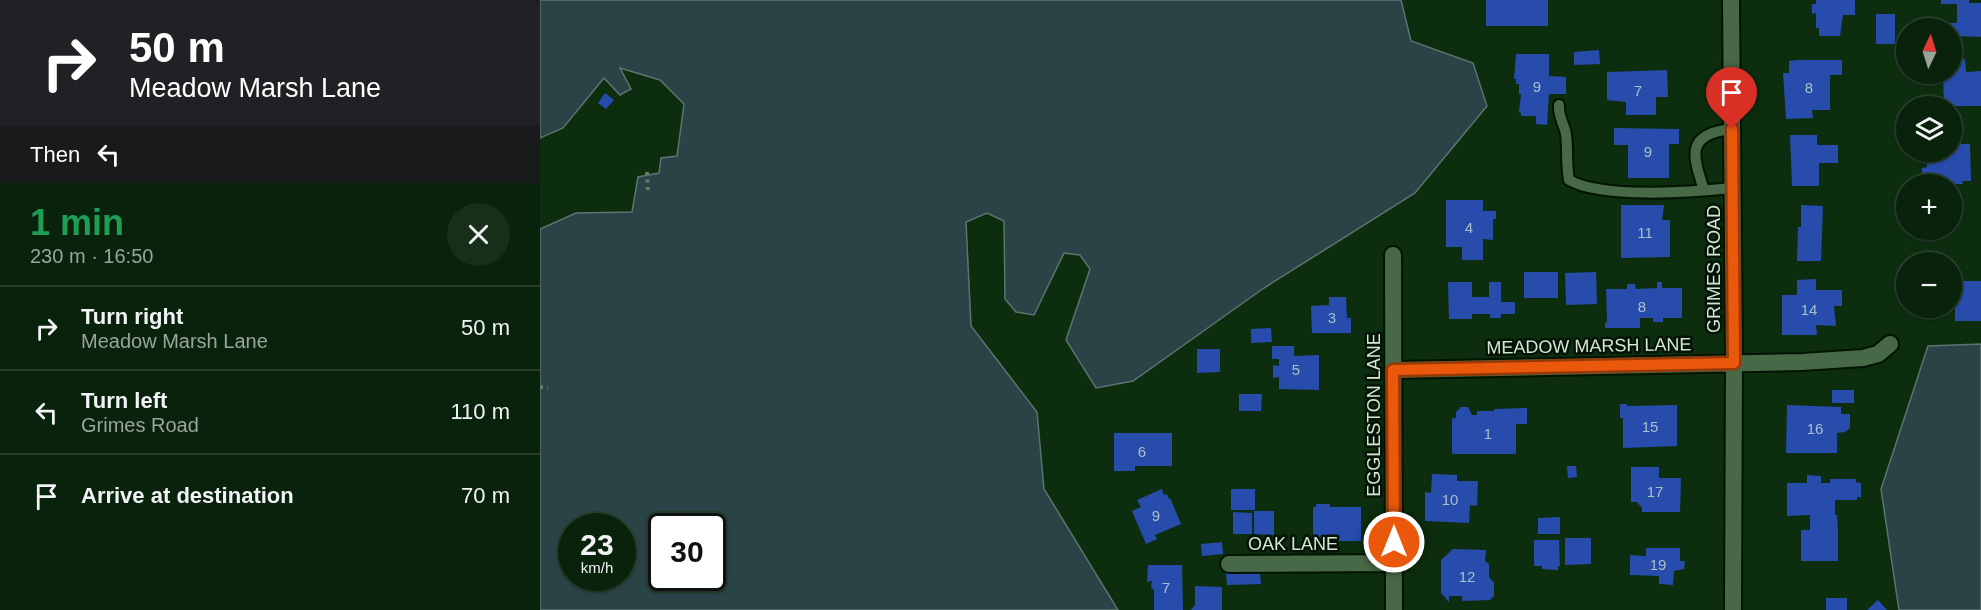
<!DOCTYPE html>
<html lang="en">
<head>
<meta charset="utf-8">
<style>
	body { margin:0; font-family:Helvetica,sans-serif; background:#172f19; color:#f1f3f6; height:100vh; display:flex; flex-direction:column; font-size:22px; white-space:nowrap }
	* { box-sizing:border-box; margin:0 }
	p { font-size:20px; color:#99a49d }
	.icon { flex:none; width:33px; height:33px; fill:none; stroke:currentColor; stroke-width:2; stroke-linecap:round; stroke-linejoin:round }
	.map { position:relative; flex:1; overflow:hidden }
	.sheet { display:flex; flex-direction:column; background:#09220b; width:540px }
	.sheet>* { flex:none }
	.banner { background:#202124; color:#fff; overflow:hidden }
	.needle { width:39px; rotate:4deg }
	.tools { position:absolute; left:1356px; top:18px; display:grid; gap:12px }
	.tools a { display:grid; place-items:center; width:66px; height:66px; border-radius:50%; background:#09220b; box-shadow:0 2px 4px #0004,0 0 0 2px #293f2c; font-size:30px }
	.speed { position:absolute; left:18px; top:513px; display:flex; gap:12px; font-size:30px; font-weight:700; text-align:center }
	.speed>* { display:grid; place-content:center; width:78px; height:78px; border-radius:50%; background:#09220b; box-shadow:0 2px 4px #0004,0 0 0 2px #293f2c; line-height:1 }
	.speed small { font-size:15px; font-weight:400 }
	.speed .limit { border:3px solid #111; border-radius:9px; background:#fff; color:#111 }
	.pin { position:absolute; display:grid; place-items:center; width:51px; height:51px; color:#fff; margin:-62px -26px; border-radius:50% 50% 50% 0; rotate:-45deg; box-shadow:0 0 6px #0007 }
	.pin .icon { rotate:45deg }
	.me { position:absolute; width:66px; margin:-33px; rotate:0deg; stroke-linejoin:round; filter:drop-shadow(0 0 4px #0008) }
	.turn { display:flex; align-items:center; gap:21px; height:126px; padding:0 30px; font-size:27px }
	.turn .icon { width:78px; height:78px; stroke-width:2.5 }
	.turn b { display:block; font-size:42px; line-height:51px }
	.then { display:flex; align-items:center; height:57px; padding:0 30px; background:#0003; gap:12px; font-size:22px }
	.round { display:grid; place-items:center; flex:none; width:63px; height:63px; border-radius:32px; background:#172f19 }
	.head { display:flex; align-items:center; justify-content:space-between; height:102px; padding:0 30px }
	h1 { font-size:36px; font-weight:700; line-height:45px; color:#1e9e55 }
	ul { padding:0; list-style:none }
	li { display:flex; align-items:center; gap:18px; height:84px; padding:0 30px; border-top:2px solid #293f2c }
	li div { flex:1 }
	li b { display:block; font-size:22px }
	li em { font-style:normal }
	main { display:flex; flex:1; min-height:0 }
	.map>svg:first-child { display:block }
	.water { fill:#294346; stroke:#5c7470; stroke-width:1.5; fill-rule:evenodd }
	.building { fill:#274cac }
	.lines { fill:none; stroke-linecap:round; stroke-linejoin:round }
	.service-casing { stroke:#001401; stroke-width:14 }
	.minor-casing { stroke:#001401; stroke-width:20 }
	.path { stroke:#627e64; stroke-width:4; stroke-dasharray:3 4.5; stroke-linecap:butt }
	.service { stroke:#476947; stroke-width:10 }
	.minor { stroke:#476947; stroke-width:16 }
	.route-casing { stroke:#983908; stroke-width:15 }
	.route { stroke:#ea580c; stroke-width:10 }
	.labels { text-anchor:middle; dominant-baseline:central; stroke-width:5; stroke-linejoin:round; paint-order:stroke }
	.number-label { font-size:15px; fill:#a8c0c9 }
	.street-label { font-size:18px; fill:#d3e7d3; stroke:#051206 }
</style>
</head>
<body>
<main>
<section class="sheet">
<div class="banner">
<div class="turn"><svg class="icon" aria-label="right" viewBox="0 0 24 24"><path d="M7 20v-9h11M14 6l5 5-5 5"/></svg><div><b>50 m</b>Meadow Marsh Lane</div></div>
<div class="then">Then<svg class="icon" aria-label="left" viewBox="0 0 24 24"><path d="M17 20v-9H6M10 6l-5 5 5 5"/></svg></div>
</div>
<div class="head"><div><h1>1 min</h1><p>230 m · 16:50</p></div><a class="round"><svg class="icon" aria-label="close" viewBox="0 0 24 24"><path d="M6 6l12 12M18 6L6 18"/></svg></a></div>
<ul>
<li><svg class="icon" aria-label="right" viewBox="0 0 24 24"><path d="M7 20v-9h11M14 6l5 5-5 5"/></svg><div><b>Turn right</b><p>Meadow Marsh Lane</p></div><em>50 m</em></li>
<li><svg class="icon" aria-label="left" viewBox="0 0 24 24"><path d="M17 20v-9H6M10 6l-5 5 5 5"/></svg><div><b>Turn left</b><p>Grimes Road</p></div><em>110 m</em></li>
<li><svg class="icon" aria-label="arrive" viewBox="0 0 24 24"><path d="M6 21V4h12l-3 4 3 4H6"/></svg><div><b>Arrive at destination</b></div><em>70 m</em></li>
</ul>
</section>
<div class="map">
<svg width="1441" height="610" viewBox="0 0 1441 610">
	<rect width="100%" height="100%" fill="#0c2e0f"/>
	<path class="water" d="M0,0H861L871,41L933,63L947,106L875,193L724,288L593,381L556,388L526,340L550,269L540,255L524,253L494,315L476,312L465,299L464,221L447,213L426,222L431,326L497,412L504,489L578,610H0V229L36,213L92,212L98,177L119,173L121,158L137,156L144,104L120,80L80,68L91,89L80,95L64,78L23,128L0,138ZM32,526H82V578H32ZM122,526H172V578H122Z
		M1441,344V610H1359L1341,489L1388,346Z"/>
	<path class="building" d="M946,0H1008V26H946Z
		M1276,0H1315V15H1303L1300,36H1279V28H1276V13L1272,14V4H1276Z
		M1401,0H1429V3H1441V37L1412,36V28H1405L1404,23H1417V4H1401Z
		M1336,14H1355V44H1336Z
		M1059,50L1060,64L1034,65V52Z
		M976,54H1009V76L1026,77V94H1009L1007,125L996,124V116H981V113L979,112L981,94H979V84H976V79H974Z
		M1425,59L1426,72L1441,71V106H1404L1403,74H1412V60Z
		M1256,60H1302V75H1290V110H1272L1273,118L1246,119L1243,73H1249V61Z
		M1127,70L1128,97H1116V115H1086V102L1067,100V72Z
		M65,93L74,100L66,109L58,103Z
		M1412,127H1421V144H1430L1431,181H1422L1423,184H1382V168L1387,167L1386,152H1412Z
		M1074,128L1139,129V144H1129V178H1088V145H1074Z
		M1250,135H1277V145H1298V163H1279V186H1252Z
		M906,200H943V211H956V219H953V240L943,239V260H922V247H906Z
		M1081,205H1124L1122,220H1130V257L1081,258Z
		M1261,205L1283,206L1281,261H1257L1258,227H1261Z
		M984,272H1018V298H984Z
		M1056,272L1057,304L1026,305L1025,273Z
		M1276,279V290H1302V306H1294L1296,326L1276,325L1277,335H1242V295H1257V280Z
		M1415,281H1441V321H1415Z
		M908,282H932V297H949V282H961V302H975V314H961V318H950V314H932V319H909Z
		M1117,282H1122V288H1142V318H1123V322H1113V318H1100V328H1065V323L1067,322L1066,289H1087V284H1095L1096,289L1117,288Z
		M789,297H806L807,318H811V333H772L771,306L789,305Z
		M731,328L732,342L711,343V329Z
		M732,346H754V356L779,355V390L739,389V377L733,378V365L739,366V359H732Z
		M657,349H680V372L657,373Z
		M1292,390H1314V403H1292Z
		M699,394H722L721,411H699Z
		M1080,404H1087V406L1137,405V446L1083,448V418H1080Z
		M1247,405L1301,407V414H1310V428L1305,432L1297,433V453H1246Z
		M921,407H928L932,415H937V411H954V409L987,408V424H976V454H912V418H916V412Z
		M574,433H632V466H595V471H574Z
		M1027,466H1036L1037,477L1028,478Z
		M1091,467H1119V478H1141L1140,512H1102V508L1097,502H1091Z
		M892,474L917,475V481H938L937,506L930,505L929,523L885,521V492L891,493Z
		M1267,475L1281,476V483H1290V479H1316V482L1321,483V497H1317V500H1295V515H1297L1298,530V561H1261V530H1270V515L1247,516V483H1267Z
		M622,489L624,495L627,494L629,499L630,498L641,524L615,535L617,539L606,544L592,511L601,507L597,500Z
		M691,489H715V510H691Z
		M776,504H790V507H821V541H773V507H776Z
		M714,511H734V535L714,534Z
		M693,512L712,513V534H693Z
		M1020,517V534H998V518Z
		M1025,538H1051V564L1025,565Z
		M994,540H1019L1020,566H1018V570L1002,569V566H994Z
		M682,542L683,554L662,556L661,544Z
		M1106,548H1140V561H1145L1144,569L1134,571L1133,585L1119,584V576L1090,575V555L1106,556Z
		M912,549L946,550L945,561L949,564V577L954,583V596L950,600L922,601V596H909V602L901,593V560L911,551Z
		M608,565H642L643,610H614V590L611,587L612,581L607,582Z
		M720,572L721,584L687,585L686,573Z
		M655,586L682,587V610H651L655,605Z
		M1286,598H1307V610H1286Z
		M1338,600L1347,610H1327Z"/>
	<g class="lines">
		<g class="service-casing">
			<path id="service" d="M1019,105C1018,116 1024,124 1026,134C1028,150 1026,164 1029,180C1062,199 1153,192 1192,188
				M1164,190C1152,154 1146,134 1192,129"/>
		</g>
		<g class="minor-casing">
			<path id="minor" d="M1191,0L1194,362L1193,610
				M853,255L854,610
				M853,370L1262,362L1323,358L1338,354L1350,344
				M689,564L854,563"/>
		</g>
		<path class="path" d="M107,172L108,194
			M0,387L8,388"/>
		<use href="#service" class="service"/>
		<use href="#minor" class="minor"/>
	</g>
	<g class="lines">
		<g class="route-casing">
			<path id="route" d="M854,542L853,370L1194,363L1192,129"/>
		</g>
		<use href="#route" class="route"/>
	</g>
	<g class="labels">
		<g class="number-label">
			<text x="997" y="86">9</text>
			<text x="1269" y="87">8</text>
			<text x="1098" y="90">7</text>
			<text x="1108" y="151">9</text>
			<text x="929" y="227">4</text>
			<text x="1105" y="232">11</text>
			<text x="1102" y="306">8</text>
			<text x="1269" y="309">14</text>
			<text x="792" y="317">3</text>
			<text x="756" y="369">5</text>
			<text x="1110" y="426">15</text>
			<text x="1275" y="428">16</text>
			<text x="948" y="433">1</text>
			<text x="602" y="451">6</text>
			<text x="1115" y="491">17</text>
			<text x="910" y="499">10</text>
			<text x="616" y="515">9</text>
			<text x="1118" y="564">19</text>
			<text x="927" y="576">12</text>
			<text x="626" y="587">7</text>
		</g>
		<g class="street-label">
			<text transform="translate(1174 269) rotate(-90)">GRIMES ROAD</text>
			<text transform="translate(1049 346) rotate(-1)">MEADOW MARSH LANE</text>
			<text transform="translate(834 415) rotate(-90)">EGGLESTON LANE</text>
			<text x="753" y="544">OAK LANE</text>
		</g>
	</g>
</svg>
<div class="tools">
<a><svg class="needle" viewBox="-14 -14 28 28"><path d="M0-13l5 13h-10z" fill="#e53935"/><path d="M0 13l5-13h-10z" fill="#99a49d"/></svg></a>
<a><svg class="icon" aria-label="layers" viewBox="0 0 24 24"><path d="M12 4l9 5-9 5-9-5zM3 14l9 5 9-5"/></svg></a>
<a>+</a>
<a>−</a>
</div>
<div class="speed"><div>23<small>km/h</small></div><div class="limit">30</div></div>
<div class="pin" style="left:1192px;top:129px;background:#d93025"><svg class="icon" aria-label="arrive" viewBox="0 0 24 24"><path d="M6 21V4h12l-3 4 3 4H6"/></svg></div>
<svg class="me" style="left:854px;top:542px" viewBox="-20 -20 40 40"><circle r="17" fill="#ea580c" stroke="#fff" stroke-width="3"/><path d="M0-11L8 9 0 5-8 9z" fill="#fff"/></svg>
</div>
</main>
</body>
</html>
